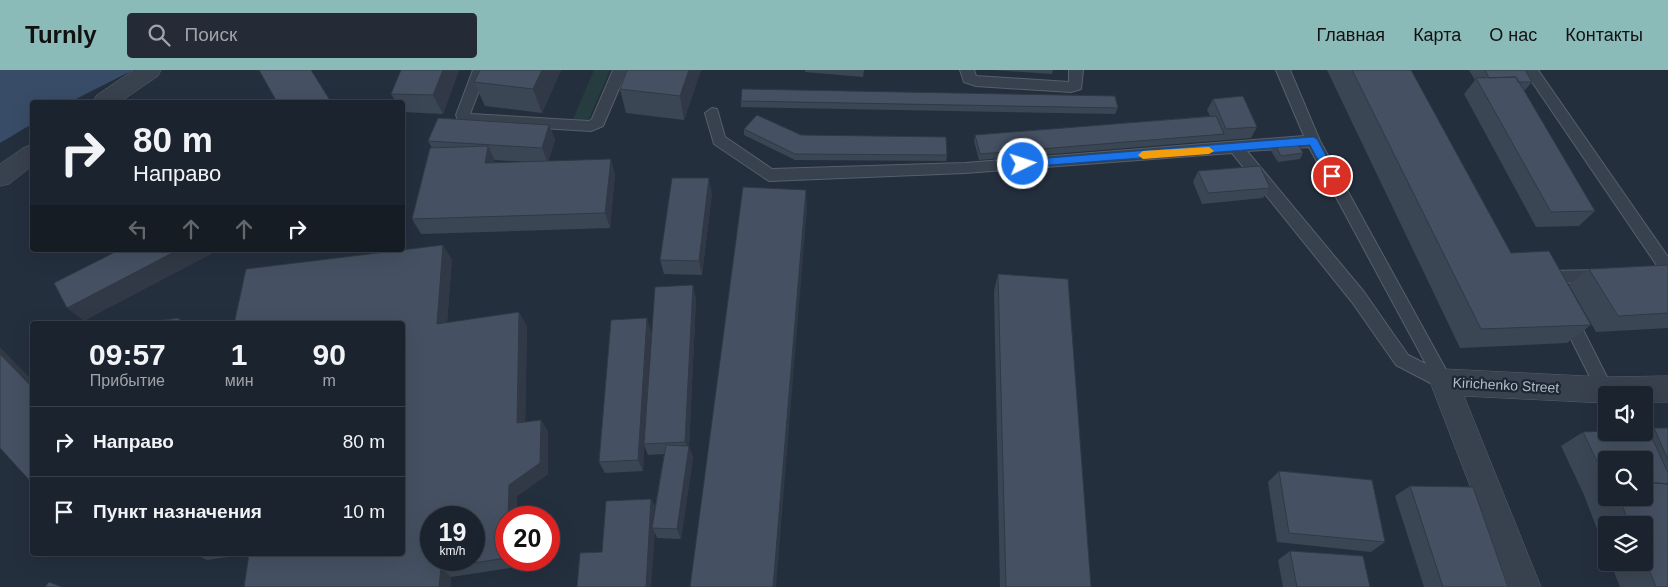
<!DOCTYPE html>
<html lang="ru">
<head>
<meta charset="utf-8">
<style>
	body { margin:0; font-family:Helvetica,sans-serif; background:#242b36; color:#f1f3f6; height:100vh; display:flex; flex-direction:column; font-size:19px; white-space:nowrap }
	* { box-sizing:border-box; margin:0 }
	p { font-size:16px; color:#a0a4aa }
	.icon { flex:none; width:28px; height:28px; fill:none; stroke:currentColor; stroke-width:2; stroke-linecap:round; stroke-linejoin:round }
	.map { position:relative; flex:1; overflow:hidden }
	.panel { position:absolute; left:30px; top:251px; width:375px; height:235px; display:flex; flex-direction:column; background:#1b232e; border-radius:5px; box-shadow:0 5px 20px #0002,0 0 0 1px #39404a }
	.panel>* { flex:none }
	.top-card { position:absolute; left:30px; top:30px; width:375px; height:152px; border-radius:5px; box-shadow:0 5px 20px #0002,0 0 0 1px #39404a; background:#1b232e; color:#f1f3f6; overflow:hidden }
	.buttons { position:absolute; left:1598px; top:316px; display:grid; gap:10px }
	.buttons a { display:grid; place-items:center; width:55px; height:55px; border-radius:5px; background:#1b232e; box-shadow:0 5px 20px #0002,0 0 0 1px #39404a; font-size:25px }
	.speed { position:absolute; left:420px; top:436px; display:flex; gap:10px; font-size:25px; font-weight:700; text-align:center }
	.speed>* { display:grid; place-content:center; width:65px; height:65px; border-radius:50%; background:#1b232e; box-shadow:0 5px 20px #0002,0 0 0 1px #39404a; line-height:1 }
	.speed small { font-size:12px; font-weight:400 }
	.speed .limit { border:8px solid #d22; background:#fff; color:#111 }
	.pin { position:absolute; display:grid; place-items:center; width:42px; height:42px; color:#fff; margin:-21px; border:2px solid #fff; border-radius:50%; box-shadow:0 1px 5px #0007 }
	.me { position:absolute; width:55px; margin:-28px; rotate:86deg; stroke-linejoin:round; filter:drop-shadow(0 0 4px #0008) }
	.turn { display:flex; align-items:center; gap:18px; height:105px; padding:0 20px; font-size:22px }
	.turn .icon { width:65px; height:65px; stroke-width:2.5 }
	.turn b { display:block; font-size:35px; line-height:42px }
	.lanes { display:flex; align-items:center; height:48px; padding:0 20px; background:#0003; justify-content:center; gap:25px; direction:ltr }
	.lanes .off { opacity:.35 }
	.eta { display:flex; justify-content:space-evenly; align-items:center; height:85px; text-align:center }
	.eta b { font-size:30px; font-weight:700; line-height:35px }
	ul { padding:0; list-style:none }
	li { display:flex; align-items:center; gap:15px; height:70px; padding:0 20px; border-top:1px solid #39404a }
	li div { flex:1 }
	li b { display:block; font-size:19px }
	li em { font-style:normal }
	header { display:flex; align-items:center; gap:30px; box-sizing:border-box; height:70px; padding:0 25px; background:#8bbbb9; color:#111 }
	header strong { font-size:24px }
	nav { display:flex; gap:28px; margin-inline-start:auto; font-size:18px }
	.search { width:350px; height:45px; background:#242b36; display:flex; align-items:center; gap:12px; box-sizing:border-box; padding:0 18px; border-radius:5px; color:#a0a4aa; font-size:19px }
	.map>svg:first-child { display:block }
	.green { fill:#263c3f }
	.water { fill:#394c67 }
	.lines { fill:none; stroke-linecap:round; stroke-linejoin:round }
	.lane-casing { stroke:#565f6c; stroke-width:2 }
	.street-casing { stroke:#565f6c; stroke-width:1 }
	.lane { fill:#38414e; fill-rule:evenodd }
	.street { fill:#38414e; fill-rule:evenodd }
	.wall { fill:#3b4654; fill-rule:evenodd }
	.shaded-wall { fill:#303945 }
	.building { fill:#455162; stroke:#303945; fill-rule:evenodd }
	.route { fill:#1a73e8; stroke:#114b97 }
	.slow { fill:#f59e0b }
	.labels { text-anchor:middle; dominant-baseline:central; stroke-width:4.5; stroke-linejoin:round; paint-order:stroke }
	.street-label { font-size:14px; fill:#b4bcc9; stroke:#1d2633 }
</style>
</head>
<body>
<header>
<strong>Turnly</strong>
<div class="search"><svg class="icon" aria-label="search" viewBox="0 0 24 24"><circle cx="10" cy="10" r="6"/><path d="M15 15l6 6"/></svg>Поиск</div>
<nav><a>Главная</a><a>Карта</a><a>О нас</a><a>Контакты</a></nav>
</header>
<div class="map">
<svg width="1668" height="517" viewBox="0 0 1668 517">
	<rect width="100%" height="100%" fill="#242f3e"/>
	<path class="green" d="M594,0H610L588,51L573,49Z"/>
	<path class="water" d="M0,0H133L70,32H32V54L0,73Z"/>
	<g class="lines">
		<g class="lane-casing">
			<path id="lane" d="M473,0H487L470,44L589,51L592,49L613,0H627L603,56L591,61L459,53L456,45Z
				M960,0H974L976,6L1069,12V0H1083L1081,19L1071,22L976,16L964,12Z
				M1276,0H1290L1320,71L1450,307L1452,312L1450,317L1444,319L1438,317L1396,295L1352,232L1232,83L965,103L769,111L714,74L705,43L712,38L717,39L725,67L772,99L965,93L1304,66ZM1309,77L1426,294L1408,285L1364,222L1247,81Z
				M1524,0H1538L1668,187V205L1662,203Z
				M1601,200L1607,201L1609,206L1607,211L1601,212L1558,213L1551,218L1545,217L1540,207L1542,202L1548,201Z
				M1567,238L1573,240L1611,315L1613,320L1611,325H1606L1605,327L1599,325L1559,245L1561,240Z"/>
		</g>
		<g class="street-casing">
			<path id="street" d="M134,0H161L158,6L120,32H93L96,26Z
				M32,75V96L9,114L0,116V94L23,78Z
				M1444,299L1605,307L1668,306V332H1644V325H1606L1605,333L1464,326L1541,517H1509L1430,312L1434,303Z"/>
		</g>
		<use href="#lane" class="lane"/>
		<use href="#street" class="street"/>
	</g>
	<path class="wall" d="M459,0L443,44L402,42V32H396L391,24Z
		M480,0H561L542,43L485,36L474,12Z
		M627,0H701L684,50L626,43L620,19Z
		M805,0H864L863,7L805,2Z
		M993,0H1053L1052,4Z
		M1327,0H1411L1511,183L1591,255L1567,273L1460,278Z
		M1469,0H1525L1532,12L1524,21L1595,141L1579,156L1536,157L1464,24L1475,10Z
		M1213,29L1257,57L1251,68L979,90L974,71L975,65L1210,46L1207,40Z
		M741,31L1118,38L1115,44L741,37Z
		M549,55L555,70L548,91L615,104L610,158L421,164L412,149L432,78L428,71ZM494,90L529,92L495,93Z
		M744,59L801,65L947,85L946,91L795,90L744,65Z
		M1275,75L1303,83L1300,89L1278,92L1271,81Z
		M1198,101L1270,118L1263,128L1202,134L1193,112Z
		M712,123L702,205L664,204L660,190Z
		M452,189L447,252L527,256L525,352L541,350L548,362V404L517,426V448H506V490H516V497L451,507L249,484L207,490L195,484H402Z
		M1668,195V258L1596,262L1569,215L1589,199Z
		M998,204L1091,517H1000L994,221Z
		M693,215L696,229L689,376L693,387L681,469L657,468L655,463L602,482L651,429L655,437L664,384L648,385L644,375L643,401L605,403L599,392L651,262L648,310Z
		M1654,358H1668V517H1620L1610,492H1644V455H1606V482L1584,425L1561,376L1583,362L1649,361ZM1606,390L1644,428H1606Z
		M1279,401L1385,472L1371,482L1277,472L1268,412Z
		M1410,416L1508,517H1424L1395,426Z
		M1290,481L1370,517H1283L1278,490Z"/>
	<path class="shaded-wall" d="M443,0H459L443,44L433,25Z
		M542,0H561L542,43L533,19Z
		M689,0H701L684,50L680,26Z
		M549,55L555,70L548,93L542,78Z
		M488,76L495,91L492,108L485,93Z
		M611,89L615,104L610,158L605,143Z
		M709,108L712,123L702,205L699,191Z
		M806,120L807,138L776,517H773Z
		M443,175L452,189L446,267L437,254Z
		M178,180H219L84,251L67,238Z
		M693,215L696,229L689,376L693,387L681,469L677,459L688,382L685,372Z
		M519,242L527,256L525,365L517,353Z
		M179,248L186,254H178Z
		M647,248L651,262L644,374V375L643,401L638,390Z
		M0,277L32,310V317L0,284Z
		M541,350L548,362V404L517,426V448H508L509,415Z
		M651,429L656,439L652,458L655,463L651,517H646Z
		M509,490H516V497Z
		M441,498L451,507V517H439Z"/>
	<path class="building" d="M259,0H311L331,32H277Z
		M401,0H443L433,25L391,24Z
		M480,0H542L533,19L474,12Z
		M627,0H689L680,26L620,19Z
		M1352,0H1411L1511,183L1549,181L1591,255L1481,259Z
		M1485,0H1525L1532,12H1518L1516,7L1489,8Z
		M1516,7L1595,141L1551,142L1476,8Z
		M742,19L1115,26L1118,38L741,31Z
		M1243,26L1257,57L1226,59L1213,29Z
		M757,45L801,65L946,67L947,85L795,84L744,59Z
		M1216,46L1224,64L980,84L975,65Z
		M438,48L549,55L542,78L428,71Z
		M1297,72L1303,83L1281,86L1275,75Z
		M488,76L485,93L611,89L605,143L412,149L430,78Z
		M1260,96L1270,118L1208,123L1198,101Z
		M672,108H709L699,191L660,190Z
		M743,117L806,120L773,517H690Z
		M443,175L437,254L519,242L517,353L541,350L540,393L509,415L508,448H506V488L441,498L439,517H244L249,484H402V254H234L246,199ZM431,448H474V490H431Z
		M119,180H178L67,238L54,213Z
		M1668,195V243L1618,246L1589,199Z
		M998,204L1068,209L1091,517H1006Z
		M693,215L685,372L644,374L655,217Z
		M179,248L178,254H140V253Z
		M647,248L638,390L599,392L611,250Z
		M0,284L32,317V413L0,378Z
		M1654,358H1668V390Z
		M1606,361V362H1644V361H1649L1668,403V414L1644,412V390H1606V410L1583,362Z
		M666,375L689,376L677,459L652,458Z
		M1279,401L1372,410L1385,472L1289,463Z
		M1644,412L1668,414V517H1656L1644,487V455H1630L1619,428H1644Z
		M1410,416L1473,417L1508,517H1443Z
		M651,429L646,517H577L580,483L602,482L606,431Z
		M1290,481L1363,486L1370,517H1297Z
		M49,512L62,517H45Z"/>
	<path class="route" d="M1313,67L1317,69L1335,103V108H1328L1310,75L1023,97L1018,94L1023,90Z"/>
	<path class="slow" d="M1209,77L1214,81L1209,84L1143,89L1138,85L1143,81Z"/>
	<g class="labels">
		<g class="street-label">
			<text transform="translate(1506 315) rotate(3)">Kirichenko Street</text>
		</g>
	</g>
</svg>
<div class="buttons">
<a><svg class="icon" aria-label="sound" viewBox="0 0 24 24"><path d="M4 9h4l5-4v14l-5-4H4zM17 9q2 3 0 6"/></svg></a>
<a><svg class="icon" aria-label="search" viewBox="0 0 24 24"><circle cx="10" cy="10" r="6"/><path d="M15 15l6 6"/></svg></a>
<a><svg class="icon" aria-label="layers" viewBox="0 0 24 24"><path d="M12 4l9 5-9 5-9-5zM3 14l9 5 9-5"/></svg></a>
</div>
<div class="speed"><div>19<small>km/h</small></div><div class="limit">20</div></div>
<div class="pin" style="left:1332px;top:106px;background:#d93025"><svg class="icon" aria-label="arrive" viewBox="0 0 24 24"><path d="M6 21V4h12l-3 4 3 4H6"/></svg></div>
<svg class="me" style="left:1023px;top:94px" viewBox="-20 -20 40 40"><circle r="17" fill="#1a73e8" stroke="#fff" stroke-width="3"/><path d="M0-11L8 9 0 5-8 9z" fill="#fff"/></svg>
<div class="top-card">
<div class="turn"><svg class="icon" aria-label="right" viewBox="0 0 24 24"><path d="M7 20v-9h11M14 6l5 5-5 5"/></svg><div><b>80 m</b>Направо</div></div>
<div class="lanes"><svg class="icon off" aria-label="left" viewBox="0 0 24 24"><path d="M17 20v-9H6M10 6l-5 5 5 5"/></svg><svg class="icon off" aria-label="ahead" viewBox="0 0 24 24"><path d="M12 20V5M6 11l6-6 6 6"/></svg><svg class="icon off" aria-label="ahead" viewBox="0 0 24 24"><path d="M12 20V5M6 11l6-6 6 6"/></svg><svg class="icon" aria-label="right" viewBox="0 0 24 24"><path d="M7 20v-9h11M14 6l5 5-5 5"/></svg></div>
</div>
<section class="panel">
<div class="eta">
<div><b>09:57</b><p>Прибытие</p></div>
<div><b>1</b><p>мин</p></div>
<div><b>90</b><p>m</p></div>
</div>
<ul>
<li><svg class="icon" aria-label="right" viewBox="0 0 24 24"><path d="M7 20v-9h11M14 6l5 5-5 5"/></svg><div><b>Направо</b></div><em>80 m</em></li>
<li><svg class="icon" aria-label="arrive" viewBox="0 0 24 24"><path d="M6 21V4h12l-3 4 3 4H6"/></svg><div><b>Пункт назначения</b></div><em>10 m</em></li>
</ul>
</section>
</div>
</body>
</html>
